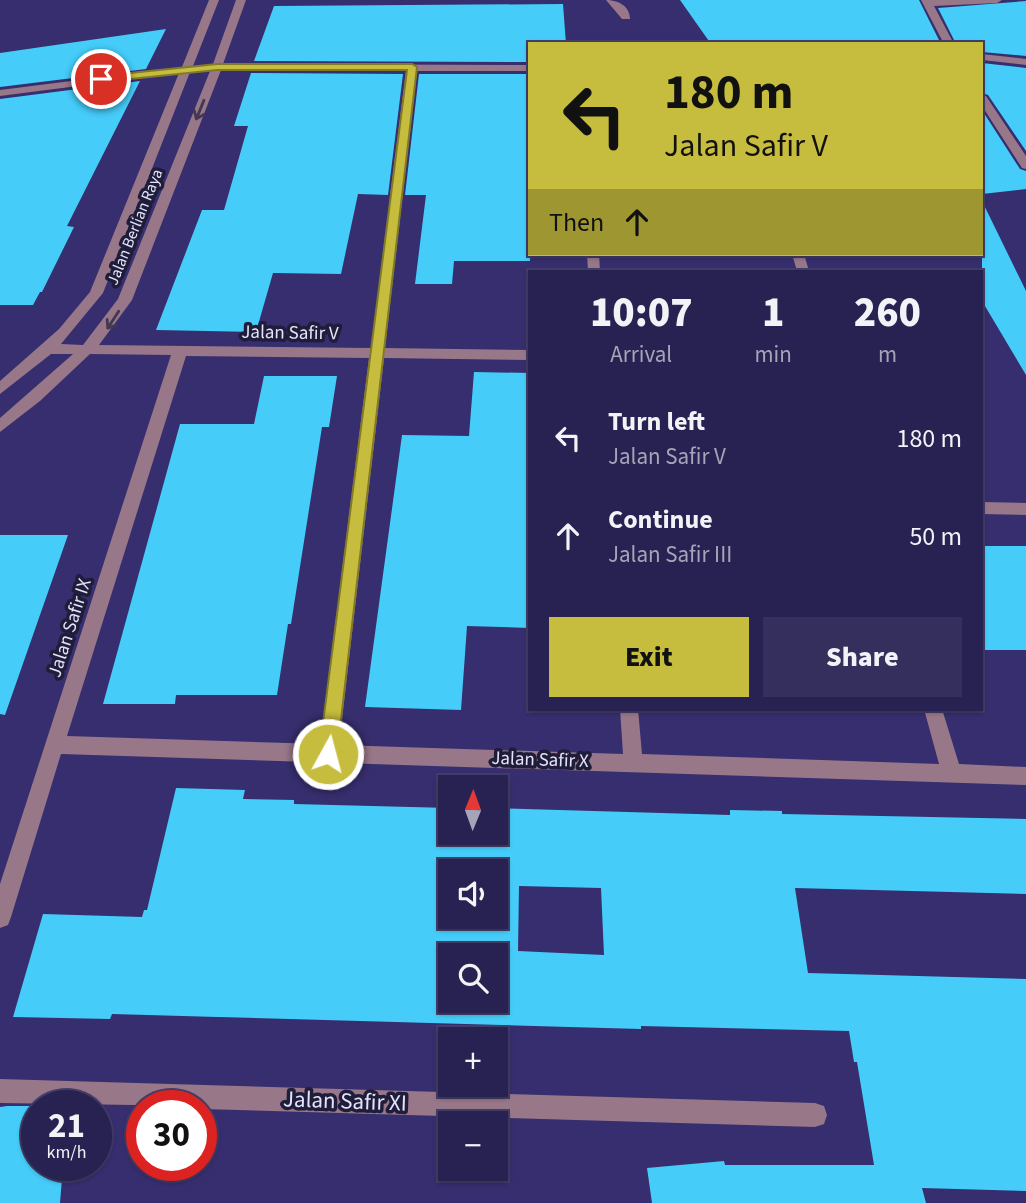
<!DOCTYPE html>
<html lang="en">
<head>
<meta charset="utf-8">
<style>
	body { margin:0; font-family:"Source Sans 3",sans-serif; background:#342f5c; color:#f1f3f6; height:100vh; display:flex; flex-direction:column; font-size:26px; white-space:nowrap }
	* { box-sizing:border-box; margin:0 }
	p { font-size:23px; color:#a5a4b8 }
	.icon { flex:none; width:38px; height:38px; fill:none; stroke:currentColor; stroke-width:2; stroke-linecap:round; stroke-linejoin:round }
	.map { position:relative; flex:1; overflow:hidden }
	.panel { position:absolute; left:528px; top:270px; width:455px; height:441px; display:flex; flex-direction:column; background:#282252; border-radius:0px; box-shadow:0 2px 5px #0004,0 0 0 2px #443f69 }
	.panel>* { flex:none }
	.banner { position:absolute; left:528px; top:42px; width:455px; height:214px; border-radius:0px; box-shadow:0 2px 5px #0004,0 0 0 2px #443f69; background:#c6bc3d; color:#111; overflow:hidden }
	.needle { width:46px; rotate:1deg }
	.buttons { position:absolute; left:438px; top:775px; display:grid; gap:14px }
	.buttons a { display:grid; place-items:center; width:70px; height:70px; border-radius:0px; background:#282252; box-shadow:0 2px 5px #0004,0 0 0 2px #443f69; font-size:35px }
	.speed { position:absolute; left:21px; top:1090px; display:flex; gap:14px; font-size:35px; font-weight:700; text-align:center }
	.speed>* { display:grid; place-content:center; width:91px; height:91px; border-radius:50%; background:#282252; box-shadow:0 2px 5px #0004,0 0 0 2px #443f69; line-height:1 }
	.speed small { font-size:18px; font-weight:400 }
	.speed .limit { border:10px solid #d22; background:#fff; color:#111 }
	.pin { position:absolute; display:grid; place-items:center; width:60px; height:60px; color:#fff; margin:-30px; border:4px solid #fff; border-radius:50%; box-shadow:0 2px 7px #0007 }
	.me { position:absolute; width:77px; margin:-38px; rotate:7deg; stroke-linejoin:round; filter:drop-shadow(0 0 5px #0008) }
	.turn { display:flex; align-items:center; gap:24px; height:147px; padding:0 21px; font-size:32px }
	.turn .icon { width:91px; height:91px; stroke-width:2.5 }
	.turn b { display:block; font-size:49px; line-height:60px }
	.then { display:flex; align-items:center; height:66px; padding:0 21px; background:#0003; gap:14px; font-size:26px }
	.eta { display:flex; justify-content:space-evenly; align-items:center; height:119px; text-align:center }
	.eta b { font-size:42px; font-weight:800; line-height:49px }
	.primary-button { display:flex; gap:14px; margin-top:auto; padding:14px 21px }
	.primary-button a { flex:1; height:80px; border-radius:0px; background:#c6bc3d; color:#111; font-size:28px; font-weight:800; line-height:80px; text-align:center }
	.primary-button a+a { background:#342f5c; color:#f1f3f6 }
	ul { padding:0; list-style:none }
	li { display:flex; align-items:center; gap:21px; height:98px; padding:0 21px }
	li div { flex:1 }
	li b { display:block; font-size:26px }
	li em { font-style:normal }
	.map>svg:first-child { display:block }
	.building { fill:#45ccf9; fill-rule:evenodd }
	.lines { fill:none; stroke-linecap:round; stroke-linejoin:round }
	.minor { fill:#987789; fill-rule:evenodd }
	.oneway { stroke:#433851 }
	.route { fill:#c6bc3d; stroke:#817a28; stroke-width:2 }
	.labels { text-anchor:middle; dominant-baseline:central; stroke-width:7; stroke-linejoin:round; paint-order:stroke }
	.far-street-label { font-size:16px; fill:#e3e3fb; stroke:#1f1d39 }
	.street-label { font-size:19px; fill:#e3e3fb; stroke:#1f1d39 }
	.near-street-label { font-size:23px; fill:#e3e3fb; stroke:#1f1d39 }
</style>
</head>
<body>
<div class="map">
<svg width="1026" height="1203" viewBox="0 0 1026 1203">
	<rect width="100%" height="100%" fill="#362e6e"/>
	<path class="building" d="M680,0H919L941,44H711Z
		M1026,1V56L982,52V44H956L938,8Z
		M563,4L566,44H530V62L254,61L274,6Z
		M166,29L146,69L0,87V53Z
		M982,63L1026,68V151L988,95L982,93Z
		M251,73L403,74L388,195L358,194L341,274L273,273L256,332L156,330L202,210H224L248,126H234Z
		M419,74H530V261H454L452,284H415L426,195H405Z
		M140,81L67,226L74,227L42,292H40L33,305H0V99Z
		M982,110L1020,169L1026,171V189L982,194Z
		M982,201L1026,291V375L982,301Z
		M474,372L530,373V628L467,626L461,710L365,707L402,435L469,436Z
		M264,376H337L329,427H322L291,624H288L277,695H176L175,704H103L180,424H254Z
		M0,535H68L5,715L0,714Z
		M982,546H1026V650H982Z
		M176,788L245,790L243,799L294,800V804L450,808V833H495V808L730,815V810L782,811V814L1026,819V894L795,888L808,973L1026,979V1191L922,1188L926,1203H652L647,1168L724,1161L725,1165H874L857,1062H854L849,1031L641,1026V1029L569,1027L112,1014L110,1019L13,1017L43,914L142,917L144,910H147ZM450,872H495V917H450ZM519,886L601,888L604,955L518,951ZM450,956H495V1001H450Z
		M7,1106H37V1166H63L60,1203H0V1107Z"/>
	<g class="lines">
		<path class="minor" d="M209,0H219L193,66L213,64L236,0H246L223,64L530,65V71H417L385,348L530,350V360L384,358L339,745L623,754L620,709H638L642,754L939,764L924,709H942L959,764L1026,767V785L61,754L11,917L8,925L0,928V884L171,355L90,354L40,401L0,432V418L73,354H51L0,394V381L59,329L90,292L179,73L0,96V90L182,67ZM221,70L406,71L371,348L99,345L132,300ZM210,71L118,299L83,345L61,344L103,293L190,72ZM186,356L369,358L320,744L67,736Z
			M606,0C618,0 630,6 630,19H622Z
			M921,0H1002L997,3L934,6L954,44H944Z
			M982,54L1026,59V65L982,60Z
			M982,95L986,96L1026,156V169L1022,168L982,106Z
			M587,254H599L600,271H588Z
			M792,254H804L809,271H797Z
			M982,502L1026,503V515L982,514Z
			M0,1079L815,1103L824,1106L827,1115L824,1124L815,1127L201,1109V1106L0,1103Z"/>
	</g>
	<defs><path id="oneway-shaft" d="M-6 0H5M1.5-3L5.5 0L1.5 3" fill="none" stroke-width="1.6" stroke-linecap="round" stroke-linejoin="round" transform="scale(1.75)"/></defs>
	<g class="oneway">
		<use href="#oneway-shaft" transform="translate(200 110) rotate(112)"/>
		<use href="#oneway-shaft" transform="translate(113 320) rotate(123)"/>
	</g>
	<path class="route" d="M217,64H412L417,67L337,754L334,760L328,762L322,760L319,754L407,70H217L101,82L96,79L101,76Z"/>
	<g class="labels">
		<g class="far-street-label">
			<text transform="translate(135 227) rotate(-68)">Jalan Berlian Raya</text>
		</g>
		<g class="street-label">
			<text transform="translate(290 333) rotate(1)">Jalan Safir V</text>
			<text transform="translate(70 628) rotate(-72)">Jalan Safir IX</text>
			<text transform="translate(540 760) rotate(2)">Jalan Safir X</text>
		</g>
		<g class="near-street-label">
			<text transform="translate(345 1101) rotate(2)">Jalan Safir XI</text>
		</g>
	</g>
</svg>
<div class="buttons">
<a><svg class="needle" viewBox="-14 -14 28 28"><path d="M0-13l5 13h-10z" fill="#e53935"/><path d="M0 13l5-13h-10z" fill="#a5a4b8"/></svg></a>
<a><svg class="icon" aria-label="sound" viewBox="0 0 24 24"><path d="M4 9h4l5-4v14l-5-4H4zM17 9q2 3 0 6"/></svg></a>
<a><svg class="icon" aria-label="search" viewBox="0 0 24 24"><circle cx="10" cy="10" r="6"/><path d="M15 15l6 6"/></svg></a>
<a>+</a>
<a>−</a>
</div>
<div class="speed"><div>21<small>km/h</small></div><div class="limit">30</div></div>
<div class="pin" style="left:101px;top:79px;background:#d93025"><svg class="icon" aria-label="arrive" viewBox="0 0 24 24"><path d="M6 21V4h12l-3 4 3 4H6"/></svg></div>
<svg class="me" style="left:328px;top:754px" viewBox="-20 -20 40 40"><circle r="17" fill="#c6bc3d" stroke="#fff" stroke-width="3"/><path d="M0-11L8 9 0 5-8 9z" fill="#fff"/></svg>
<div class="banner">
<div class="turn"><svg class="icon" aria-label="left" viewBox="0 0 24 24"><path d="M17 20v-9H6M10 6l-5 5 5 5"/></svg><div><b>180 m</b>Jalan Safir V</div></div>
<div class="then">Then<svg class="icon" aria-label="ahead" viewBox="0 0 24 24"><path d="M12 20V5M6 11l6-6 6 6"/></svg></div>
</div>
<section class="panel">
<div class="eta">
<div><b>10:07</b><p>Arrival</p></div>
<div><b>1</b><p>min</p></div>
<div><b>260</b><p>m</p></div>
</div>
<ul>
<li><svg class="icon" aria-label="left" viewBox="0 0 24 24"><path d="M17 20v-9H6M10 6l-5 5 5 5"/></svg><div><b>Turn left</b><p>Jalan Safir V</p></div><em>180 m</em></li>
<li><svg class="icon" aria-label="ahead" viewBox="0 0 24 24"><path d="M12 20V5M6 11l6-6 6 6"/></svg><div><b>Continue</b><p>Jalan Safir III</p></div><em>50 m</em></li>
</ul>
<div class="primary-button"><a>Exit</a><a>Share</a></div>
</section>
</div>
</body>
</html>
